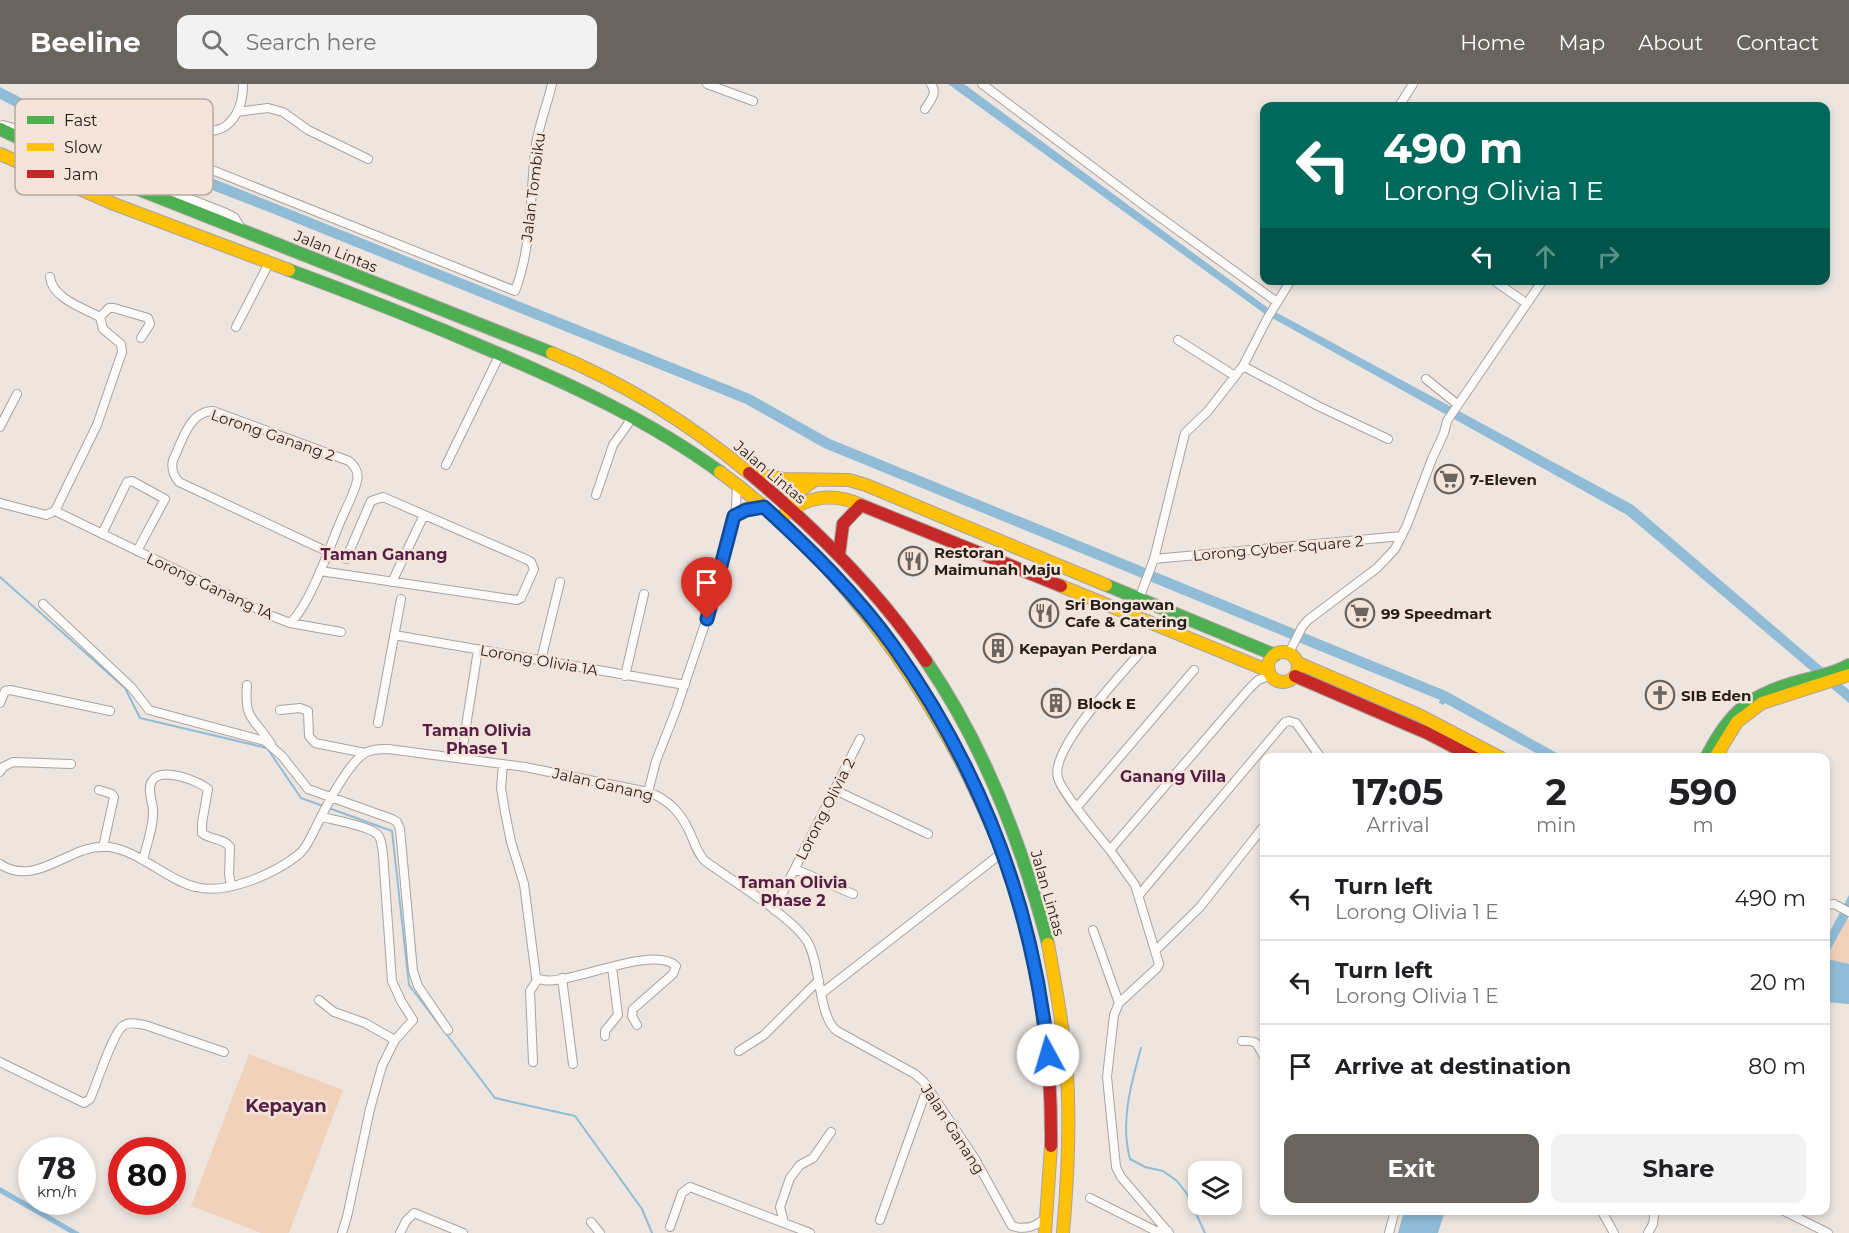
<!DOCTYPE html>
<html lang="en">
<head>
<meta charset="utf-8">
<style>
	body { margin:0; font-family:Montserrat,sans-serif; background:#f2f2f2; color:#202124; height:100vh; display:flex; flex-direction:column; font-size:22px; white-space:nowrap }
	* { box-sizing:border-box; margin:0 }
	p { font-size:20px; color:#757577 }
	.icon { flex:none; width:33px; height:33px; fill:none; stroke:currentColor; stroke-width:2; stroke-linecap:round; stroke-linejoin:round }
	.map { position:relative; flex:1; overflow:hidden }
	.details { position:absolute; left:1260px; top:669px; width:570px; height:462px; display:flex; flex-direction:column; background:#fff; border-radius:12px; box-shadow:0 3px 9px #0003 }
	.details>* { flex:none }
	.guide { position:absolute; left:1260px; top:18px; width:570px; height:183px; border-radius:12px; box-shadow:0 3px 9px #0003; background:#00695c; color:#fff; overflow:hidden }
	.fabs { position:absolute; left:1188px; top:1077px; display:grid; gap:12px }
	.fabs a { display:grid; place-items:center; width:54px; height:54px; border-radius:12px; background:#fff; box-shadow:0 3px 9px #0003; font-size:30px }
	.speed { position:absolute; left:18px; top:1053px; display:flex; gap:12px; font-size:30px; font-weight:700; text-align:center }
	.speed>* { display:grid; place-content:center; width:78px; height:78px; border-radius:50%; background:#fff; box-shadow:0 3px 9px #0003; line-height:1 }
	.speed small { font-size:15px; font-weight:400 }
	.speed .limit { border:9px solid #d22; background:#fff; color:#111 }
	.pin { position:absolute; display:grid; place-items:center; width:51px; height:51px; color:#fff; margin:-62px -26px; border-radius:50% 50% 50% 0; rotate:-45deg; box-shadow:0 0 6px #0007 }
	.pin .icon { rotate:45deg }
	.me { position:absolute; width:66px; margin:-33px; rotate:354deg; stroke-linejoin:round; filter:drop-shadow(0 0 4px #0008) }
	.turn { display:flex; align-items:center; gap:21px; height:126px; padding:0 24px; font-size:27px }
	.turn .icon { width:78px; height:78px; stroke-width:2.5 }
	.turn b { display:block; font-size:42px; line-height:51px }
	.lanes { display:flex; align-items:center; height:57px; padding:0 24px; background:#0003; justify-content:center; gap:30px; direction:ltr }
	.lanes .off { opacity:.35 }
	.eta { display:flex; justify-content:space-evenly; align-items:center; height:102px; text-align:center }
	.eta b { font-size:36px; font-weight:700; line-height:42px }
	.cta { display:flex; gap:12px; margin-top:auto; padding:12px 24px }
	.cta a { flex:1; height:69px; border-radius:12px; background:#6a645e; color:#fff; font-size:24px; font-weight:700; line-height:69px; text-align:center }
	.cta a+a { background:#f2f2f2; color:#202124 }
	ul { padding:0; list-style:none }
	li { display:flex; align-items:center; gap:18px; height:84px; padding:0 24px; border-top:2px solid #e0e0e0 }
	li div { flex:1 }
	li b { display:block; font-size:22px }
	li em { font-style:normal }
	header { display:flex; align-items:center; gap:36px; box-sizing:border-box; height:84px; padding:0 30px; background:#6a645e; color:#fff }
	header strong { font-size:28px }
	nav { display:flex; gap:33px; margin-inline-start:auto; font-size:21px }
	.search { width:420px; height:54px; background:#f2f2f2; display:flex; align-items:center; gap:15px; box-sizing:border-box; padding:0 21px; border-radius:12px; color:#757577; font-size:22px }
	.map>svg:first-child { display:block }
	.green { fill:#f1d1ba }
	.water { fill:#90bcd8 }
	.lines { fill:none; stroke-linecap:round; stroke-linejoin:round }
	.stream { stroke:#90bcd8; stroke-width:2 }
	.street-casing { stroke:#a9a29e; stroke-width:10 }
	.fast-casing { stroke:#a9a29e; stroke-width:14 }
	.slow-casing { stroke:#a9a29e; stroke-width:14 }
	.jam-casing { stroke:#a9a29e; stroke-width:14 }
	.street { stroke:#fcfbfa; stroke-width:8 }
	.fast { stroke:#4caf50; stroke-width:12 }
	.slow { stroke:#ffc107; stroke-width:12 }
	.jam { stroke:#c62828; stroke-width:12 }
	.route-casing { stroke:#114b97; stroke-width:15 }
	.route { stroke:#1a73e8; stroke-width:10 }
	.labels { text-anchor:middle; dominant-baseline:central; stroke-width:5; stroke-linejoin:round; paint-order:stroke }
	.street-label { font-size:15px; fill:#231e19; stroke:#f4e4d9 }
	.poi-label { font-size:15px; font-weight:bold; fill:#231e19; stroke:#f4e4d9; text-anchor:start }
	.neighbourhood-label { font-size:16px; font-weight:bold; fill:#561d45; stroke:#f4e4d9 }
	.quarter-label { font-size:18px; font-weight:bold; fill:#561d45; stroke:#f4e4d9 }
	.key { fill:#f4e4d9; stroke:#b5a99f; stroke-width:1.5 }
	.key-label { font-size:16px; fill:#231e19 }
</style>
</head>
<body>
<header>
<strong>Beeline</strong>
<div class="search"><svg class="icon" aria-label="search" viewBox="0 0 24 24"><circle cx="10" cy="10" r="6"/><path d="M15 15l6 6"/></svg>Search here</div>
<nav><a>Home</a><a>Map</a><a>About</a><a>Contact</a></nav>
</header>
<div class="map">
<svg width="1849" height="1149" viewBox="0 0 1849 1149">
	<rect width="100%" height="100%" fill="#eee5df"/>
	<path class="green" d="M1847,835L1849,836V880L1828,875V870Z
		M249,970L343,1006L289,1149H261L191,1122Z"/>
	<path class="water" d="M948,0H964L1268,224L1633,421L1849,606V619L1627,431L1265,230Z
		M0,3L74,41L204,91L750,310L830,355L1446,607L1564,673H1543L1445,619L1443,621L1439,619L1440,616L824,364L746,320L269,128L70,51L0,15Z
		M1849,811V832L1828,870V875L1849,880V920L1826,918V855Z
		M0,1103L2,1104L80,1149H70L0,1109Z
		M1404,1127V1126L1445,1127L1438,1149H1398Z"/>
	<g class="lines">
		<path class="stream" d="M0,493L125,604L140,634L267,664L301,714L392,747L409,901L441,943
			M444,947L495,1014L575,1032L642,1125L652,1149
			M1141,964C1131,1000 1120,1038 1130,1075L1145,1083L1163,1087L1177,1097L1187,1110L1205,1149"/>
		<g class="street-casing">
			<path id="street" d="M707,0L753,17
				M982,0L1150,126L1277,218
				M1399,22L1413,0
				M925,25C930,17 938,9 931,0
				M237,28L268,24L283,28L308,46L368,75
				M3,41L21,46L100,81C133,86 171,61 201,49C210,46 219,48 227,41C239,31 243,15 243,0
				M162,66L515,207C532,163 530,114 535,68C537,45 547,22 552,0
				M133,77V87L142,96L226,129L234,133L241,144
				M50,193C52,214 83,224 100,233
				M1493,196L1526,219
				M100,233L109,224H114L148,234L150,240L141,254
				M236,243L269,179
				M1178,256L1235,292
				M1243,282L1318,322L1388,355
				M1426,295L1457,320
				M0,343L17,310
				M446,381L500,270
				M596,411L613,361L628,340L631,330
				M0,419L46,431L55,427
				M55,427L272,532L290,539C310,521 330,462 341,436C346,424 354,410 357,397C359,389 355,382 349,377L213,327C189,327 182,358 173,376C171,385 173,391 179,398L328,468
				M55,427L97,341L122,268L121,260L103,245L100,233
				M734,432L746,425L764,423
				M102,450L127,398L132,397L165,415L137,467
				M1154,475L1402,452
				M320,487L517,516L521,514L534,485L531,478L528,476L383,413L371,417L346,475
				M392,498L424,431
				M1139,515L1154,475L1185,349L1208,327L1243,282L1267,235L1291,196
				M43,520L132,604L149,626L265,657L282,672L308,705L392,735L397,738L400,745L413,887L418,902L448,946
				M290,539L341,548
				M394,551L685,601
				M1289,569L1302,543L1308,536L1377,484L1395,465L1407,441L1432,375L1444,349L1447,337L1543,196
				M541,576L560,498
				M625,592L644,510
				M247,601C244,637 254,633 271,660
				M0,619L5,607L10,606L110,627
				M280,626L300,624L308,627L309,652L315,659L365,669
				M378,639L401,515
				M461,674L478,566
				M503,680L501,704L505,728L511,758L524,800L536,893C555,910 649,858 676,882L673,890L633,925L632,932L637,941
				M0,688L3,683L13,678L71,680
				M99,706L112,710L114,713L103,763
				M835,706L928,750
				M648,708L656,677L676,626L711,522L736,424L737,401
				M1077,723L1194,586
				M322,733C334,736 370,742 378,751C382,756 382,764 383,770L392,897L401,917L413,936L395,956L382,982L370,1025L347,1133L342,1149
				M1110,766C1098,751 1062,709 1058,694C1049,665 1124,588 1143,565
				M143,776C147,759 154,742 153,725C152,716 147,705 152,697C161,682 199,697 208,705L202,739V749C210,756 224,754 230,763L229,790L231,802
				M0,780C34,803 66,765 99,763C119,761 138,773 155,783C167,790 181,800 196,803C226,811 274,790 298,771C307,764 310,754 315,745C324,726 348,679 365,669C372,665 380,665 388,665L525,683L648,708C670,716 682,730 691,751C695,761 698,770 705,777C731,796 791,832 807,857C821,880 818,933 837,947L915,990L924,998L975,1075L1012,1142C1024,1146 1036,1143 1045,1134
				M795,785L853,810
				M1139,811L1285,638L1289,637L1296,639L1321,674
				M1826,821L1834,820L1849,828
				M774,826L860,655
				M1093,846L1119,919
				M1156,866L1200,823L1264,742
				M562,894L573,980
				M822,909L1003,768
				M319,916L334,928L365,939L395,956
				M605,952V947L618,931L612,883
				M1242,957C1258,956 1257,960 1264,973
				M739,967L764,951L819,896
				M0,978L84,1019L90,1015C96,1002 113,948 123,942C129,937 138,940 145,941L224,968
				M533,978L530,907L538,895
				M1090,1114L1156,1147H1168
				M1601,1126L1614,1149
				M1782,1126L1828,1149
				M880,1136L928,1002
				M591,1138L600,1149
				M784,1139L780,1123L790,1094L800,1081L813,1074L831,1048
				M670,1143L682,1109L690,1103L810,1149
				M400,1149L406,1137L414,1129L463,1149
				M1169,1149L1121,1093L1116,1083L1107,993L1114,931L1119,919L1157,884L1159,880L1135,801L1110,766L1248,606L1258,596L1270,592
				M1389,1149L1395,1126
				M1648,1149L1653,1140L1655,1126"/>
		</g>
		<g class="fast-casing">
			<path id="fast" d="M0,45L72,79L552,269
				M289,186C357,211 425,238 492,267C572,301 650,337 720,388
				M1106,501L1275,571
				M926,577C985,663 1022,760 1048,860
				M1706,674C1729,628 1750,610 1800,597C1817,592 1834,590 1849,581"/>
		</g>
		<g class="slow-casing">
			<path id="slow" d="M0,70L114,120L289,186
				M552,269C626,300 687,338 749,389
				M720,388C827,466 907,573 967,689
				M751,389L783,395L849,396L866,401L1106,501
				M789,424L799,407L815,396
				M778,436C803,413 830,407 861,421
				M1061,502L1269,587
				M1268 583a15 15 0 1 1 30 0a15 15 0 1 1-30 0Z
				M1298,579L1419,631L1501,674
				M1716,672L1737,638L1762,619L1849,591
				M1048,860C1055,899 1063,938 1066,978C1071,1035 1068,1092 1063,1149
				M1045,1149L1051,1062"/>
		</g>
		<g class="jam-casing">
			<path id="jam" d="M749,389C815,444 877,505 926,577
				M839,471L843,440L861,421L1061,502
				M1295,592L1427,649L1475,674
				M967,689C984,725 1001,761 1013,799C1040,884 1052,973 1051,1062"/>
		</g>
		<use href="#street" class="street"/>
		<use href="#fast" class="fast"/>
		<use href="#slow" class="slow"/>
		<use href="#jam" class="jam"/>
	</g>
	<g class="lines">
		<g class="route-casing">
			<path id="route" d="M707,535L734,432L746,426L764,423C811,466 857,511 894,563C981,686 1033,820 1048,971"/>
		</g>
		<use href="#route" class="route"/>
	</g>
	<defs>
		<g id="supermarket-ring" transform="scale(1.5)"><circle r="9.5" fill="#f4e4d9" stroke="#6a645e" stroke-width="1.5"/><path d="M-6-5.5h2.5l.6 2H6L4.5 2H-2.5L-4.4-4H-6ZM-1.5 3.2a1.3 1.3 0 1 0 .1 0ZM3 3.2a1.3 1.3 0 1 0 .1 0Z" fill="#6a645e"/></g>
		<g id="restaurant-ring" transform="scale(1.5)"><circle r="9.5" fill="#f4e4d9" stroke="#6a645e" stroke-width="1.5"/><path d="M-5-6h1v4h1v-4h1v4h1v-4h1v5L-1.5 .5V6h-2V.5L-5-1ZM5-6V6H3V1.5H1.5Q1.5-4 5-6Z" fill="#6a645e"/></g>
		<g id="building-ring" transform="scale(1.5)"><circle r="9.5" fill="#f4e4d9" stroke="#6a645e" stroke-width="1.5"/><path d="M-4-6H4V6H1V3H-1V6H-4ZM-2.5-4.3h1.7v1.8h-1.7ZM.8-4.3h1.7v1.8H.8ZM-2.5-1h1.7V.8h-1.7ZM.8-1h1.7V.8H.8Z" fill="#6a645e"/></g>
		<g id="church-ring" transform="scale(1.5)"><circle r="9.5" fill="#f4e4d9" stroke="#6a645e" stroke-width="1.5"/><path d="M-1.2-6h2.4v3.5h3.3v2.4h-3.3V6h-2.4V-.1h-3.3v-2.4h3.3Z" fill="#6a645e"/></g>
	</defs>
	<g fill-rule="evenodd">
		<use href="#supermarket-ring" x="1449" y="395"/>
		<use href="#restaurant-ring" x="913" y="477"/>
		<use href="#restaurant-ring" x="1044" y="529"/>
		<use href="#supermarket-ring" x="1360" y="529"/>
		<use href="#building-ring" x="998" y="564"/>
		<use href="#church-ring" x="1660" y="611"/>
		<use href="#building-ring" x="1056" y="619"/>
	</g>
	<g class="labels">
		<g class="street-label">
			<text transform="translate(533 103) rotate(-83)">Jalan Tombiku</text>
			<text transform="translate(336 167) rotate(22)">Jalan Lintas</text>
			<text transform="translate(273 351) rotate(19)">Lorong Ganang 2</text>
			<text transform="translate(770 388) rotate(40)">Jalan Lintas</text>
			<text transform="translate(1278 464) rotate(-5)">Lorong Cyber Square 2</text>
			<text transform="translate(210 502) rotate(25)">Lorong Ganang 1A</text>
			<text transform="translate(539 576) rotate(10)">Lorong Olivia 1A</text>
			<text transform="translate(603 700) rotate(13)">Jalan Ganang</text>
			<text transform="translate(825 725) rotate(-63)">Lorong Olivia 2</text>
			<text transform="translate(1048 809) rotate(74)">Jalan Lintas</text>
			<text transform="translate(953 1045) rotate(57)">Jalan Ganang</text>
		</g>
		<g class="poi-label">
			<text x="1470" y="395">7-Eleven</text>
			<text x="934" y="468">Restoran<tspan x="934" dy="17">Maimunah Maju</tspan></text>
			<text x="1065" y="520">Sri Bongawan<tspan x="1065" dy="17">Cafe &amp; Catering</tspan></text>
			<text x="1381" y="529">99 Speedmart</text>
			<text x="1019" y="564">Kepayan Perdana</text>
			<text x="1681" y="611">SIB Eden</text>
			<text x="1077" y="619">Block E</text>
		</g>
		<g class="neighbourhood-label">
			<text x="384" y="470">Taman Ganang</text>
			<text x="477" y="646">Taman Olivia<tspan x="477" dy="18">Phase 1</tspan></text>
			<text x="1173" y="692">Ganang Villa</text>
			<text x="793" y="798">Taman Olivia<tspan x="793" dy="18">Phase 2</tspan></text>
		</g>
		<g class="quarter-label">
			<text x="286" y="1022">Kepayan</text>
		</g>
	</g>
	<rect x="15" y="15" width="198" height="96" rx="9" class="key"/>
	<rect x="27" y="32" width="27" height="8" fill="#4caf50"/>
	<rect x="27" y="59" width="27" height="8" fill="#ffc107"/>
	<rect x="27" y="86" width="27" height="8" fill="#c62828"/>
	<g class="key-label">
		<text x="64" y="42">Fast</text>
		<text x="64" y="69">Slow</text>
		<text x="64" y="96">Jam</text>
	</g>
</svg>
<div class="fabs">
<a><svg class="icon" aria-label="layers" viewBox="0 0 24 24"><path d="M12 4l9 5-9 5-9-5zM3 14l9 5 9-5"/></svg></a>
</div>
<div class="speed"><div>78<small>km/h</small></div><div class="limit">80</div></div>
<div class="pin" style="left:707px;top:535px;background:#d93025"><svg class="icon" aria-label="arrive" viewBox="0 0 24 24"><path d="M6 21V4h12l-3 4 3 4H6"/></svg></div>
<svg class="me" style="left:1048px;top:971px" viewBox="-20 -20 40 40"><circle r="19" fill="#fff"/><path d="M0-13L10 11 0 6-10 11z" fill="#1a73e8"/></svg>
<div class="guide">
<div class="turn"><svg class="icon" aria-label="left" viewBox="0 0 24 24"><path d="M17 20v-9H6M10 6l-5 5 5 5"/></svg><div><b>490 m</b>Lorong Olivia 1 E</div></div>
<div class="lanes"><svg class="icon" aria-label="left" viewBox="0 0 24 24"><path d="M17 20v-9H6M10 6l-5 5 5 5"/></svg><svg class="icon off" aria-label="ahead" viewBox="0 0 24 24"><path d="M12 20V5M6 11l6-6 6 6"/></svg><svg class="icon off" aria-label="right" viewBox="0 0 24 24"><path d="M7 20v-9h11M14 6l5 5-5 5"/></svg></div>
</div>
<section class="details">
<div class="eta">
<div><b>17:05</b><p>Arrival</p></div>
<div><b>2</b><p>min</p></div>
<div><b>590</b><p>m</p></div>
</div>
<ul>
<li><svg class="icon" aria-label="left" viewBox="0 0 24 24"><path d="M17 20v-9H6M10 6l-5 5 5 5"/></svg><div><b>Turn left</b><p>Lorong Olivia 1 E</p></div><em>490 m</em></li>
<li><svg class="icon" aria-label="left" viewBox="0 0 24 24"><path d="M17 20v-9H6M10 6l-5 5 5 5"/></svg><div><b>Turn left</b><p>Lorong Olivia 1 E</p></div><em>20 m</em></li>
<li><svg class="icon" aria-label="arrive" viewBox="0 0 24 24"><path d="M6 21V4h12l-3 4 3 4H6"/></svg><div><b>Arrive at destination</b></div><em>80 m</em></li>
</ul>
<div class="cta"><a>Exit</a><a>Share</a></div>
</section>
</div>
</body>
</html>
